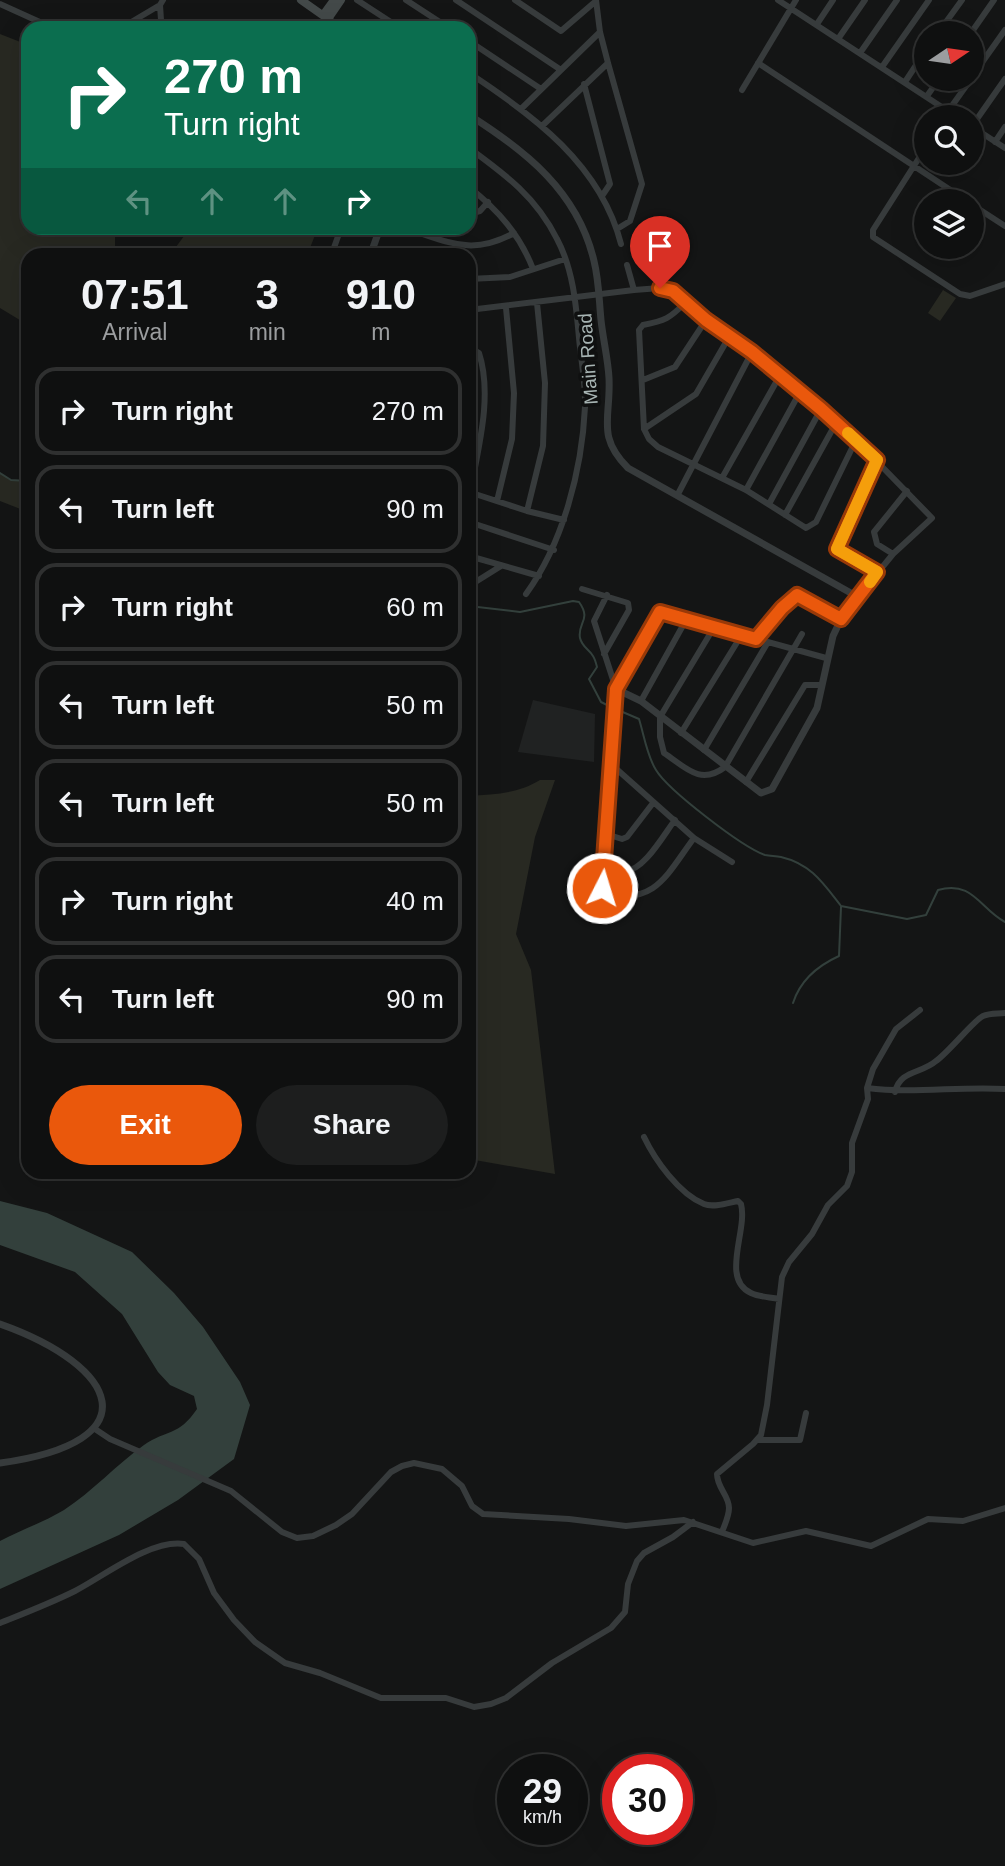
<!DOCTYPE html>
<html lang="en">
<head>
<meta charset="utf-8">
<style>
	body { margin:0; font-family:Helvetica,sans-serif; background:#1d1e1e; color:#f1f3f6; height:100vh; display:flex; flex-direction:column; font-size:26px; white-space:nowrap }
	* { box-sizing:border-box; margin:0 }
	p { font-size:23px; color:#9b9d9f }
	.icon { flex:none; width:38px; height:38px; fill:none; stroke:currentColor; stroke-width:2; stroke-linecap:round; stroke-linejoin:round }
	.map { position:relative; flex:1; overflow:hidden }
	.drawer { position:absolute; left:21px; top:248px; width:455px; height:931px; display:flex; flex-direction:column; background:#0f1010; border-radius:21px; box-shadow:0 7px 28px #0002,0 0 0 2px #2f3030 }
	.drawer>* { flex:none }
	.guide { position:absolute; left:21px; top:21px; width:455px; height:214px; border-radius:21px; box-shadow:0 7px 28px #0002,0 0 0 2px #2f3030; background:#0b6e4f; color:#fff; overflow:hidden }
	.needle { width:46px; rotate:77deg }
	.controls { position:absolute; left:914px; top:21px; display:grid; gap:14px }
	.controls a { display:grid; place-items:center; width:70px; height:70px; border-radius:50%; background:#0f1010; box-shadow:0 7px 28px #0002,0 0 0 2px #2f3030; font-size:35px }
	.speed { position:absolute; left:497px; top:1754px; display:flex; gap:14px; font-size:35px; font-weight:700; text-align:center }
	.speed>* { display:grid; place-content:center; width:91px; height:91px; border-radius:50%; background:#0f1010; box-shadow:0 7px 28px #0002,0 0 0 2px #2f3030; line-height:1 }
	.speed small { font-size:18px; font-weight:400 }
	.speed .limit { border:10px solid #d22; background:#fff; color:#111 }
	.pin { position:absolute; display:grid; place-items:center; width:60px; height:60px; color:#fff; margin:-72px -30px; border-radius:50% 50% 50% 0; rotate:-45deg; box-shadow:0 0 7px #0007 }
	.pin .icon { rotate:45deg }
	.me { position:absolute; width:77px; margin:-38px; rotate:5deg; stroke-linejoin:round; filter:drop-shadow(0 0 5px #0008) }
	.turn { display:flex; align-items:center; gap:24px; height:147px; padding:0 28px; font-size:32px }
	.turn .icon { width:91px; height:91px; stroke-width:2.5 }
	.turn b { display:block; font-size:49px; line-height:60px }
	.lanes { display:flex; align-items:center; height:66px; padding:0 28px; background:#0003; justify-content:center; gap:35px; direction:ltr }
	.lanes .off { opacity:.35 }
	.eta { display:flex; justify-content:space-evenly; align-items:center; height:119px; text-align:center }
	.eta b { font-size:42px; font-weight:600; line-height:49px }
	.primary-button { display:flex; gap:14px; margin-top:auto; padding:14px 28px }
	.primary-button a { flex:1; height:80px; border-radius:42px; background:#ea580c; color:#fff; font-size:28px; font-weight:600; line-height:80px; text-align:center }
	.primary-button a+a { background:#1d1e1e; color:#f1f3f6 }
	ul { padding:0; list-style:none }
	li { display:flex; align-items:center; gap:21px; height:88px; margin:0 14px 10px; padding:0 14px; border:4px solid #2f3030; border-radius:21px }
	li div { flex:1 }
	li b { display:block; font-size:26px }
	li em { font-style:normal }
	.map>svg:first-child { display:block }
	.built { fill:#202222 }
	.green { fill:#282922 }
	.water { fill:#33403c }
	.lines { fill:none; stroke-linecap:round; stroke-linejoin:round }
	.stream { stroke:#33403c; stroke-width:2 }
	.minor { stroke:#373b3c; stroke-width:6 }
	.tertiary { stroke:#373b3c; stroke-width:7 }
	.secondary { stroke:#434949; stroke-width:8 }
	.route-casing { stroke:#983908; stroke-width:18 }
	.route { stroke:#ea580c; stroke-width:12 }
	.slow { stroke:#f59e0b; stroke-width:12 }
	.labels { text-anchor:middle; dominant-baseline:central; stroke-width:7; stroke-linejoin:round; paint-order:stroke }
	.street-label { font-size:19px; fill:#a7b4b3; stroke:#0f1010 }
</style>
</head>
<body>
<div class="map">
<svg width="1005" height="1866" viewBox="0 0 1005 1866">
	<rect width="100%" height="100%" fill="#141515"/>
	<path class="built" d="M533,700L595,714L594,762L518,752Z"/>
	<path class="green" d="M0,34L28,45V228H115V255L28,256V325L0,308Z
		M190,228H318L307,255H170Z
		M943,290L956,298L940,321L928,313Z
		M0,473L11,480L28,481V512L0,501Z
		M540,780H555L535,837L516,934L531,970L555,1174L469,1159V796C495,794 517,794 540,780Z"/>
	<path class="water" d="M0,1201L47,1213L132,1252L174,1293L203,1327L240,1382L250,1405L234,1459L178,1500L119,1535L0,1589V1541C21,1530 44,1522 64,1510C93,1491 116,1465 144,1445C167,1429 178,1437 197,1409L194,1396L170,1385L158,1372L122,1314L75,1272L0,1245Z"/>
	<g class="lines">
		<path class="stream" d="M0,473L11,480L28,481
			M469,606L520,612L573,601L579,602C592,620 577,623 580,638C582,647 589,649 593,656C595,659 596,663 597,667L589,679L601,702L613,708
			M618,710L639,719C644,735 647,756 656,770C668,790 742,847 765,855C770,856 775,856 781,857C811,864 823,883 841,906L907,919L926,915L938,890C973,880 980,909 1005,922
			M793,1003C800,981 817,966 839,956L841,907"/>
		<path class="minor" d="M357,0L400,28
			M406,0L449,28
			M456,0L561,70
			M515,0L561,31L596,1
			M596,0L600,32L608,63L642,184L630,221L617,229
			M778,0L957,117
			M0,4L53,28
			M817,24L833,0
			M114,28L128,24L160,5L163,0
			M159,28L161,20L160,5
			M938,33L962,0
			M971,33L994,0
			M838,39L865,0
			M469,41L541,89
			M860,53L897,0
			M758,63L967,201
			M882,67L929,0
			M469,73C533,115 601,165 621,244
			M971,78L1005,30
			M905,82L926,50
			M584,84L610,184L602,196
			M742,90L796,0
			M927,96L939,79
			M522,108L600,32
			M944,117L971,79
			M542,126L608,63
			M971,126L1005,148
			M972,126L1005,79
			M995,142L1005,127
			M926,147L873,230V237L960,294L970,296L1005,284
			M469,148C506,175 536,197 557,239C573,269 576,304 579,338C581,360 586,385 585,407C582,470 563,543 526,594
			M469,187C498,210 520,235 533,269
			M971,204L1005,226
			M469,214L480,211L488,202
			M404,228C448,241 470,257 514,233
			M372,250L388,256
			M331,256L341,228
			M627,265L634,290
			M469,279L510,277L565,259
			M685,303C670,318 665,321 643,325L639,330L644,429L649,439L658,447L746,490L806,528L816,522L856,440
			M469,310L634,290L660,288L672,291L706,320L752,352L856,440L932,518L893,554L858,597
			M469,347L479,353C493,396 478,449 470,493
			M643,380L675,367L706,320
			M644,429L696,394L729,337
			M877,460L837,549L877,572
			M722,478L779,377
			M746,490L800,392
			M469,492L527,511L564,520
			M678,494L752,352
			M497,501L512,439L514,393L506,308
			M769,504L821,409
			M527,511L543,446L545,383L537,303
			M785,515L836,423
			M469,522L554,550
			M893,554L877,544L874,532L907,491
			M469,556L539,576
			M469,586L501,566
			M582,589L628,603L629,610L604,654
			M607,595L594,621L616,689L602,888L605,894C656,905 667,874 694,838
			M713,629L660,717V737L664,753C685,767 700,786 725,767L802,634
			M756,639L782,608L797,595L841,619
			M616,689L660,612L826,658
			M641,701L686,620
			M681,733L741,636
			M704,750L768,642
			M612,765L694,838L732,862
			M746,782L805,685H821
			M606,834L622,839L627,837L653,803
			M603,866C610,868 618,871 625,871C644,871 664,834 675,820
			M867,1088C914,1094 959,1086 1005,1089
			M895,1092C900,1070 921,1074 936,1061C949,1052 974,1020 983,1016C990,1013 998,1014 1005,1013
			M644,1137C655,1160 679,1194 704,1204C713,1208 728,1203 738,1201L741,1204C748,1230 720,1279 751,1293C759,1297 770,1297 779,1299
			M95,1429L110,1439L231,1491L282,1532L297,1538L313,1536L336,1525L352,1514L391,1472L402,1466L414,1463L442,1469L462,1486L472,1506L483,1514L569,1519L626,1526L684,1520L753,1543L806,1531L871,1546L928,1519L963,1521L1005,1508
			M758,1440H800L806,1413
			M722,1532C725,1524 729,1516 729,1508C729,1495 717,1488 717,1474L753,1444L761,1435L767,1405L782,1277L789,1262L812,1234L828,1205L847,1186L852,1172V1143L868,1099L867,1088L873,1069L896,1029L920,1010
			M0,1623C25,1613 51,1603 75,1591C104,1576 151,1539 184,1544L199,1559L214,1593L234,1620L255,1642L285,1663L320,1673L381,1698H446L474,1707L491,1704L506,1698L552,1663L611,1628L625,1612L628,1584L637,1561L644,1553L673,1537L693,1522"/>
		<path class="tertiary" d="M328,19L341,28
			M469,115C526,151 578,192 594,261C599,281 599,300 601,320C603,339 608,359 609,378C611,418 596,436 628,468L858,597L841,619L833,636L817,708L772,789L761,793L641,701L616,689
			M370,256L380,228
			M0,1324C119,1366 153,1442 0,1463"/>
		<path class="secondary" d="M301,0L328,19L341,0
			M323,15L334,0"/>
	</g>
	<g class="lines">
		<g class="route-casing">
			<path id="route" d="M602,888L616,689L660,612L756,639L782,608L797,595L841,619L877,572L837,549L877,460L821,409L752,352L706,320L673,291L660,288"/>
		</g>
		<use href="#route" class="route"/>
		<path class="slow" d="M848,433L877,460L837,549L877,572L870,582"/>
	</g>
	<g class="labels">
		<g class="street-label">
			<text transform="translate(588 359) rotate(-94)">Main Road</text>
		</g>
	</g>
</svg>
<div class="controls">
<a><svg class="needle" viewBox="-14 -14 28 28"><path d="M0-13l5 13h-10z" fill="#e53935"/><path d="M0 13l5-13h-10z" fill="#9b9d9f"/></svg></a>
<a><svg class="icon" aria-label="search" viewBox="0 0 24 24"><circle cx="10" cy="10" r="6"/><path d="M15 15l6 6"/></svg></a>
<a><svg class="icon" aria-label="layers" viewBox="0 0 24 24"><path d="M12 4l9 5-9 5-9-5zM3 14l9 5 9-5"/></svg></a>
</div>
<div class="speed"><div>29<small>km/h</small></div><div class="limit">30</div></div>
<div class="pin" style="left:660px;top:288px;background:#d93025"><svg class="icon" aria-label="arrive" viewBox="0 0 24 24"><path d="M6 21V4h12l-3 4 3 4H6"/></svg></div>
<svg class="me" style="left:602px;top:888px" viewBox="-20 -20 40 40"><circle r="17" fill="#ea580c" stroke="#fff" stroke-width="3"/><path d="M0-11L8 9 0 5-8 9z" fill="#fff"/></svg>
<div class="guide">
<div class="turn"><svg class="icon" aria-label="right" viewBox="0 0 24 24"><path d="M7 20v-9h11M14 6l5 5-5 5"/></svg><div><b>270 m</b>Turn right</div></div>
<div class="lanes"><svg class="icon off" aria-label="left" viewBox="0 0 24 24"><path d="M17 20v-9H6M10 6l-5 5 5 5"/></svg><svg class="icon off" aria-label="ahead" viewBox="0 0 24 24"><path d="M12 20V5M6 11l6-6 6 6"/></svg><svg class="icon off" aria-label="ahead" viewBox="0 0 24 24"><path d="M12 20V5M6 11l6-6 6 6"/></svg><svg class="icon" aria-label="right" viewBox="0 0 24 24"><path d="M7 20v-9h11M14 6l5 5-5 5"/></svg></div>
</div>
<section class="drawer">
<div class="eta">
<div><b>07:51</b><p>Arrival</p></div>
<div><b>3</b><p>min</p></div>
<div><b>910</b><p>m</p></div>
</div>
<ul>
<li><svg class="icon" aria-label="right" viewBox="0 0 24 24"><path d="M7 20v-9h11M14 6l5 5-5 5"/></svg><div><b>Turn right</b></div><em>270 m</em></li>
<li><svg class="icon" aria-label="left" viewBox="0 0 24 24"><path d="M17 20v-9H6M10 6l-5 5 5 5"/></svg><div><b>Turn left</b></div><em>90 m</em></li>
<li><svg class="icon" aria-label="right" viewBox="0 0 24 24"><path d="M7 20v-9h11M14 6l5 5-5 5"/></svg><div><b>Turn right</b></div><em>60 m</em></li>
<li><svg class="icon" aria-label="left" viewBox="0 0 24 24"><path d="M17 20v-9H6M10 6l-5 5 5 5"/></svg><div><b>Turn left</b></div><em>50 m</em></li>
<li><svg class="icon" aria-label="left" viewBox="0 0 24 24"><path d="M17 20v-9H6M10 6l-5 5 5 5"/></svg><div><b>Turn left</b></div><em>50 m</em></li>
<li><svg class="icon" aria-label="right" viewBox="0 0 24 24"><path d="M7 20v-9h11M14 6l5 5-5 5"/></svg><div><b>Turn right</b></div><em>40 m</em></li>
<li><svg class="icon" aria-label="left" viewBox="0 0 24 24"><path d="M17 20v-9H6M10 6l-5 5 5 5"/></svg><div><b>Turn left</b></div><em>90 m</em></li>
</ul>
<div class="primary-button"><a>Exit</a><a>Share</a></div>
</section>
</div>
</body>
</html>
